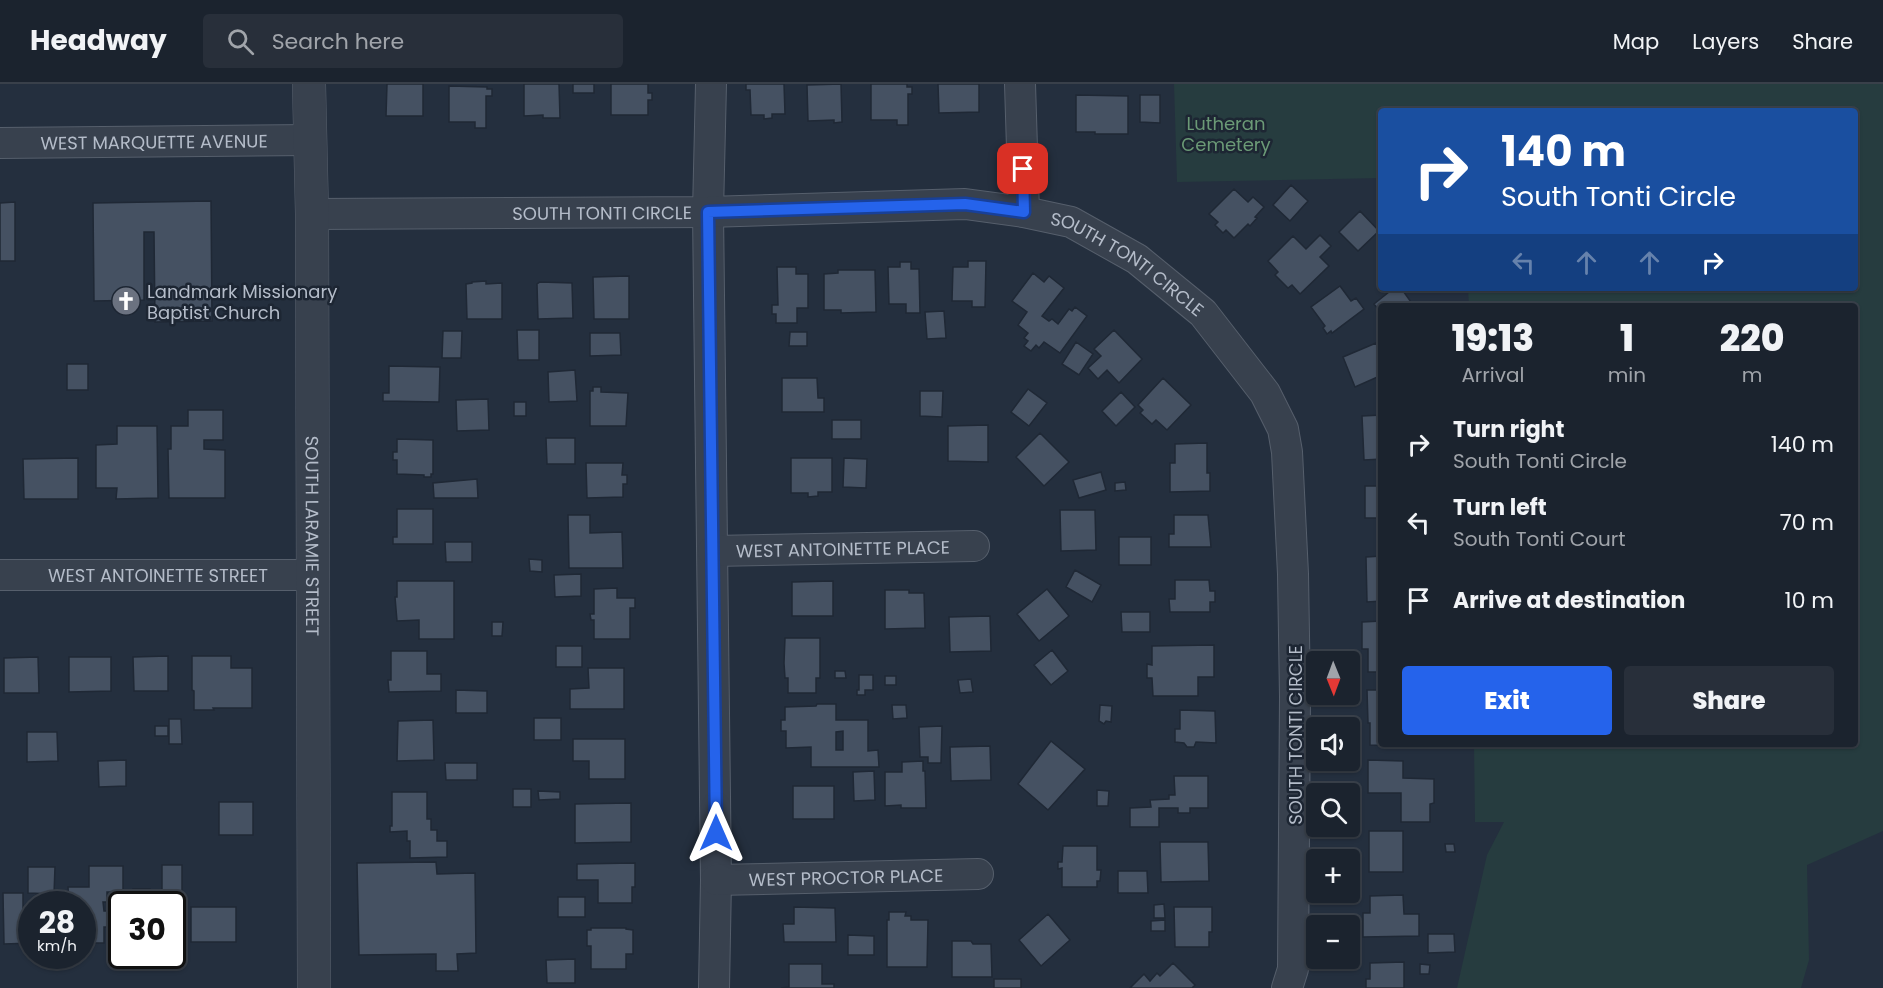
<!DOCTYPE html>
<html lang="en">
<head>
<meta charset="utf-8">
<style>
	body { margin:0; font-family:Poppins,sans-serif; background:#282f3a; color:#f1f3f6; height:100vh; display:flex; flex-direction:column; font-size:22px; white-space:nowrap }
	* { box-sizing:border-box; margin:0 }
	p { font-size:20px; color:#a0a4aa }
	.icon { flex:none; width:33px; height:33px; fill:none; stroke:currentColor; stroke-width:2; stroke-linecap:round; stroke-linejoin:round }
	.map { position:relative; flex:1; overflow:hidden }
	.side { position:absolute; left:1378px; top:219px; width:480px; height:444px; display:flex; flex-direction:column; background:#1b232e; border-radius:6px; box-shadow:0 2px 4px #0004,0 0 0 2px #39404a }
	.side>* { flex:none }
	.top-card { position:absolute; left:1378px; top:24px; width:480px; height:183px; border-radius:6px; box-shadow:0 2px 4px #0004,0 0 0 2px #39404a; background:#1a4fa0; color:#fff; overflow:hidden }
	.needle { width:39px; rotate:179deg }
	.tools { position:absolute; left:1306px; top:567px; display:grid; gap:12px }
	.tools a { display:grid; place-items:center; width:54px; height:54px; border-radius:6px; background:#1b232e; box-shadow:0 2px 4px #0004,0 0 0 2px #39404a; font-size:30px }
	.speed { position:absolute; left:18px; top:807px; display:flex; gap:12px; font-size:30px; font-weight:700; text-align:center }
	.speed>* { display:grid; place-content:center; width:78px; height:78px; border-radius:50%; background:#1b232e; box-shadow:0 2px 4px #0004,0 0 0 2px #39404a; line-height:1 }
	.speed small { font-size:15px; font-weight:400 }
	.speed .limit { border:3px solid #111; border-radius:9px; background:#fff; color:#111 }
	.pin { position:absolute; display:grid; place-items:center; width:51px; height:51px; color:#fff; margin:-26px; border-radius:12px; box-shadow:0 3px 9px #0006 }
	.me { position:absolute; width:66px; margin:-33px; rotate:0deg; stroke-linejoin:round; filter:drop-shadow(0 0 4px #0008) }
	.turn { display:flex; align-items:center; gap:21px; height:126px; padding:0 24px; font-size:27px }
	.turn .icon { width:78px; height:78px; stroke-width:2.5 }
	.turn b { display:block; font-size:42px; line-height:51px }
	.lanes { display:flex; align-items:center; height:57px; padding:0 24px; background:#0003; justify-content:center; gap:30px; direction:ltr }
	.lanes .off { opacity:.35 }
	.eta { display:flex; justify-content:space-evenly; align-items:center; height:102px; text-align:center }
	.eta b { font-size:36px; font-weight:800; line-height:42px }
	.primary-button { display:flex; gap:12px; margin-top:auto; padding:12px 24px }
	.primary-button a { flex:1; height:69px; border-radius:6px; background:#2563eb; color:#fff; font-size:24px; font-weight:800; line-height:69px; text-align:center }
	.primary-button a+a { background:#282f3a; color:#f1f3f6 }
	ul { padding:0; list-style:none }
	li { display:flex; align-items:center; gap:18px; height:78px; padding:0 24px }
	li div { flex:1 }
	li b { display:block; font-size:22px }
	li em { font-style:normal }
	header { display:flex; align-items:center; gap:36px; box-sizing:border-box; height:84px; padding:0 30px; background:#1b232e; border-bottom:2px solid #39404a }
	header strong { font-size:28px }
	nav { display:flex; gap:33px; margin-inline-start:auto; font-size:21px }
	.search { width:420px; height:54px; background:#282f3a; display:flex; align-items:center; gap:15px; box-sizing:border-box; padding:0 21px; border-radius:6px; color:#a0a4aa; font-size:22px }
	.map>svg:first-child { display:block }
	.green { fill:#263c3f }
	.building { fill:#455162; stroke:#1f2835; stroke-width:1.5; fill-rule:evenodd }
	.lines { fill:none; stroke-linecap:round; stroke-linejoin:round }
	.minor-casing { stroke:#565f6c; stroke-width:32 }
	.tertiary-casing { stroke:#565f6c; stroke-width:34 }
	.minor { stroke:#38414e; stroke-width:30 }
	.tertiary { stroke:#38414e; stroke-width:33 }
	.route-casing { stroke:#184099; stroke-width:15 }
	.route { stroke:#2563eb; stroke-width:10 }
	.labels { text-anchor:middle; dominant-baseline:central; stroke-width:5; stroke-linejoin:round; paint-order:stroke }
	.park-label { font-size:18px; fill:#6b9a76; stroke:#1d2633 }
	.street-label { font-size:18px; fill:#b4bcc9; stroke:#1d2633 }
	.poi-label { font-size:18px; fill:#b4bcc9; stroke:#1d2633; text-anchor:start }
</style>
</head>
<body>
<header>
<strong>Headway</strong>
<div class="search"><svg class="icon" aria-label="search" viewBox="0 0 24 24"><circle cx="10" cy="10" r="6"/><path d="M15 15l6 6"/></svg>Search here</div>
<nav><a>Map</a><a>Layers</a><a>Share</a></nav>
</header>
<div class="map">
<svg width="1883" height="904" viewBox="0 0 1883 904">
	<rect width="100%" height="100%" fill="#242f3e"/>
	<path class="green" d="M1174,0H1883V747L1807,781L1809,876L1801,904H1457L1487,771L1504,738H1475L1474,660H1856V222H1469L1468,204H1856V27H1382L1381,94L1177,98Z"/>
	<path class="building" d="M387,0H423V32H386Z
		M524,0H559L560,34H543V31L524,32Z
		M573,0H594V9H573Z
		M611,0H648V9H652V16H648V31H611Z
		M746,0H784L785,30H772V34L764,35V31H751L750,6H746Z
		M841,0L842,38L834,39V36L808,37L807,1Z
		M871,0H907V3H912V10H908V41H897V36H871Z
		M938,0H979V28L939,29Z
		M449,2L487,3V5H492V12H486V44H475V38H449Z
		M1076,11L1128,12V50H1095V48H1076Z
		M1140,11H1160V39L1140,38Z
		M1291,101L1308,117L1290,137L1273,121Z
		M1234,105L1248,118L1253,113L1264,123L1255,133L1257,134L1250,142L1248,140L1234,154L1226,146L1223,149L1215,141L1218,138L1209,130Z
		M211,117L212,237L155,238L154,148H144V216L94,217L93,119Z
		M15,118V177H0V119Z
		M1360,127L1379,147L1358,167L1339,148Z
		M1320,151L1331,162L1320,173L1329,182L1300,210L1292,201L1288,204L1275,191L1278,188L1268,177L1293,152L1306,165Z
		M968,177H986L985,223H972V217H952L953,183H968Z
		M900,178H911V185H919L920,229H906V220H889L888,183H900Z
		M777,183H796V190H808V224H797V239H776V230H772V221H778Z
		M838,186H875L876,228L841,229V226H824V190L838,189Z
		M1033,189L1044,198L1049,192L1064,204L1042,232L1049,237L1052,235L1058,240L1069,225L1072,227L1075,223L1087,232L1060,269L1044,258L1039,264L1036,261L1031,267L1024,262L1028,257L1024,254L1028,249L1018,241L1027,228L1012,217Z
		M629,192V235H594L593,193Z
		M486,197V200L502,199V235H467L466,200L472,199V198Z
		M540,198L572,199L573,234L538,235L537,200Z
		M1340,202L1351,217L1356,214L1364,225L1332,249L1331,247L1327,250L1323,244L1325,242L1311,223Z
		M1394,204H1401L1411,218L1406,222H1382V230L1374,220Z
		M944,227L946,254L927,255L925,228Z
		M517,246H539V276H518Z
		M1114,246L1142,275L1119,299L1107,286L1098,295L1088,284L1101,272L1094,265Z
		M443,247H462L461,274H442Z
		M790,248H807V262H789Z
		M590,249H620L621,271L590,272Z
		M1076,258L1093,270L1079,291L1062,280Z
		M1376,259L1382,272V291L1355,303L1343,273Z
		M67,280H88V306H67Z
		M389,282L440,283L439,318L383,317V309H389Z
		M575,286L577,317L549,318L548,288Z
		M782,294H817L818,314H824V328H782Z
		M1163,294L1191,321L1167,346L1156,336L1152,340L1140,329L1143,326L1138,321Z
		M593,303H601V308L628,309L626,342H590V307H593Z
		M1028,305L1047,319L1029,342L1011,328Z
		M920,307H943L942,333L920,332Z
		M1121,308L1135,323L1116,342L1102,327Z
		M488,315L489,346L457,347L456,316Z
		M514,318H526V332H514Z
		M188,326H223V356H204V365L225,366V414H169L168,365H171V342H188Z
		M1382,331V375L1364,376L1362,332Z
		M832,336H861V355H832Z
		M988,341V378L948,377V342Z
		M117,342H157L158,414L116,415L117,404H96V361L117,360Z
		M1040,349L1069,378L1044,402L1016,373Z
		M546,354H575V380H547Z
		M397,355L433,356V390H431V393H424V391L397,390V376H393V368H397Z
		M1207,359V389H1210V407L1170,408V379H1175V360Z
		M78,374V415H24L23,375Z
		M791,374H832V408H818V412L808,413V409H791Z
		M844,374L867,375L866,404L843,403Z
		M586,379H623L622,391H627V400H623V413L587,414Z
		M1101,388L1106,406L1079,414L1073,396Z
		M477,395L478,414H434L433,399Z
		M1125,398L1126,406L1115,407V399Z
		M1365,402H1382V434H1365Z
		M397,425H433V460H393V453H397Z
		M1060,426H1095L1096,466L1061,467Z
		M568,431H590V449L622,448L623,484H569Z
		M1174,431H1208L1211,463H1169V450H1174Z
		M1119,453H1151V481H1119Z
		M445,458H472V478H446Z
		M1382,472V517L1367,518L1366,473Z
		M529,475L542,476V488L530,487Z
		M1075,486L1101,501L1092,518L1066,503Z
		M581,490V512L555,513L554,491Z
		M1175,496H1209L1210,507H1215V518H1210V528H1170L1169,515H1175Z
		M397,497H454V555H419V536L397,537L395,513H397Z
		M833,497V532H792V498Z
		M617,504V514H635V524H630V555H594V536H591L590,530H594V505Z
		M1047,505L1069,532L1039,557L1017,530Z
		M885,506H909V509H924L925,544L885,545Z
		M1121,528H1150V548H1122Z
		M990,532L991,567L950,568L949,533Z
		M1382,537V588H1368V565H1362V538Z
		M492,538H503L502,552H492Z
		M785,554H820V594H816V609H788V594H785L784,579Z
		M1214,561V593H1198V612H1153L1152,594H1147V580L1152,581V562Z
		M556,562H582V583H556Z
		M1052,566L1068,587L1051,601L1034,581Z
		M391,567H427V590H441V607L389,608L388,596H391Z
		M168,572V607H134L133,573Z
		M192,572H231V584H252V624H213L214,626H194V607L192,606Z
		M38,573L39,609H4V574Z
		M69,573H111V607L69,608Z
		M588,584H624V625H570V605L589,604Z
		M835,587H845L846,594H835Z
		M859,591H873V606H865V611H857V606H859Z
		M885,592H896V601H885Z
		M971,595L973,608L960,609L958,596Z
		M456,606L487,607V629H456Z
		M1367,606H1382V660H1427V662L1370,661V639H1368Z
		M817,620H836V636H868V667L878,666L879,683H811V663L786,664V647H781V636H785V623L816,622ZM843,647V666H836V648Z
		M892,621H906L907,634L893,635Z
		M1100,621L1112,622L1111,638L1106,637L1104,640L1099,637Z
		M1180,626L1215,627L1216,659L1196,658L1194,663H1187L1184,659L1175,658V645H1180Z
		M534,634H561V656H534Z
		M169,635H181L182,660H169Z
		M433,636L434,676L397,677L398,637Z
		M155,642H168V652H155Z
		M942,642L941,679H928V673H920L919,643Z
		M27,648H57L58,677L27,678Z
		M573,655H625V695H589V677H573Z
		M1051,657L1085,685L1048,726L1018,700Z
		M990,662L991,696L951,697L950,663Z
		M126,676V702L99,703L98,677Z
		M1368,676L1403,677V694L1434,695V719L1430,720V738H1401V709H1368Z
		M923,677V687H925L926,724H901V721L885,722V688H902V678Z
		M445,679H477V696H446Z
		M874,687L875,716L854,717L853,688Z
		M1174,692H1208V724H1190V729H1178V724H1159V743H1130V724L1151,723L1150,716L1169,715V711H1175Z
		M793,702H834V735H793Z
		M513,705H531V723H513Z
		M1097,706L1109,707L1108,722H1097Z
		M538,707L560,708V715L539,716Z
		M392,708H427V735H431V746H437V757H447V773L410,774V757H407V747L390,748V742H392Z
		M219,718H253V751H219Z
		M631,719V758L575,759V720Z
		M1369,747H1403V788H1369Z
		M1160,758H1208L1209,797L1161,798Z
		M1445,760H1454L1455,768H1446Z
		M1063,762H1097V786H1101L1100,797H1097V803H1062V784L1058,785V778H1062Z
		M436,778L437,790L475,789L476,869L457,870L458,887H436V870L359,871L357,779Z
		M635,779V803H632V819H598V796H577V780Z
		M162,781H182V808H162Z
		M89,782H123V808H107V818H103L104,827H109V843H104V859H82V820H69L68,803H89Z
		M28,783H55L54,810L28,809Z
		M1118,787H1147L1148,809H1118Z
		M133,805H150V810H163V820H133Z
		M3,809H23V824H32V859L4,860Z
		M1403,811L1404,830H1419V852L1363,853V829H1370V812Z
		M558,813H585V833H558Z
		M1164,820L1165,834H1154V821Z
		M191,823H236V858H191Z
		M794,823L835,824L836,858H784L783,840H794Z
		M1174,823H1212V848H1209V863H1175Z
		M889,828H906L905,832H911V836H928L927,883H887V836H889Z
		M1048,830L1070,856L1041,882L1019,856Z
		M1165,836V847H1151V837Z
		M591,844H626V845L633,846V870H626V885H591V862H587V846H591Z
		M1428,850H1454L1455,868L1428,869Z
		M848,851L874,852V871H848Z
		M952,857H971L973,860H991L992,893H952Z
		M575,875V899H547L546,876Z
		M1404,878V904H1366V895H1370V879Z
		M1173,879L1195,901L1192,904H1130L1144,890L1150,897L1157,889L1160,892Z
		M789,880H822V900H834V904H781L789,903Z
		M1420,880L1430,881L1429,890H1420Z
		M994,895H1021V904H994Z"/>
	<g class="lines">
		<g class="minor-casing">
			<g id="minor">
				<path d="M711,0L708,128L716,796L714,904"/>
				<path d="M1020,0L1024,128"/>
				<path id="s1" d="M0,59L310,56"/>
				<path id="s2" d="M312,130L708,128L965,120L1024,128L1071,138L1137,175L1203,229L1265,309L1283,345L1287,368L1293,490L1295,613L1293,885L1287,904"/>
				<path id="s3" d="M713,467L974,462"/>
				<path id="s4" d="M0,491H314"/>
				<path id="s5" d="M716,796L978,790"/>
			</g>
		</g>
		<g class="tertiary-casing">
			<g id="tertiary">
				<path id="s6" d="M309,0L312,130L314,904"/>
			</g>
		</g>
		<use href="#minor" class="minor"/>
		<use href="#tertiary" class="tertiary"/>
	</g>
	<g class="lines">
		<g class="route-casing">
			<path id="route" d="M716,749L708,128L965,120L1024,128L1023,85"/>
		</g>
		<use href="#route" class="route"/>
	</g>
	<defs>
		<g id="church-disc" transform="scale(1.5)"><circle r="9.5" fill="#6b7280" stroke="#1d2633"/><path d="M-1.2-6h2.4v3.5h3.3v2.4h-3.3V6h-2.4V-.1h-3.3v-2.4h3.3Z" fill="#fff"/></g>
	</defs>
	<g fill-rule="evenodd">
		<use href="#church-disc" x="126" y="217"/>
	</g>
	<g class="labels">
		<g class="park-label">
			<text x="1226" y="39">Lutheran<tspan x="1226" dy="21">Cemetery</tspan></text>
		</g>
		<g class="street-label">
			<text stroke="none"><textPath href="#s1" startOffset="154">WEST MARQUETTE AVENUE</textPath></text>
			<text stroke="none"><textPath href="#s2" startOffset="290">SOUTH TONTI CIRCLE</textPath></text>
			<text stroke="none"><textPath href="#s2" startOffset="830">SOUTH TONTI CIRCLE</textPath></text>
			<text stroke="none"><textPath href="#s6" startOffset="452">SOUTH LARAMIE STREET</textPath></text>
			<text stroke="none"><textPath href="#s3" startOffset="130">WEST ANTOINETTE PLACE</textPath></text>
			<text stroke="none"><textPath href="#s4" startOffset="158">WEST ANTOINETTE STREET</textPath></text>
			<text transform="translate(1295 651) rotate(-90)">SOUTH TONTI CIRCLE</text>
			<text stroke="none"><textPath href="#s5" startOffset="130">WEST PROCTOR PLACE</textPath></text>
		</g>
		<g class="poi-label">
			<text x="147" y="207">Landmark Missionary<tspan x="147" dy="21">Baptist Church</tspan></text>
		</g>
	</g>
</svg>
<div class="tools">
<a><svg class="needle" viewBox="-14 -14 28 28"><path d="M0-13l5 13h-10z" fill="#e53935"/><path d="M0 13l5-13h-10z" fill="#a0a4aa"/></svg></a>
<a><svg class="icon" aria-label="sound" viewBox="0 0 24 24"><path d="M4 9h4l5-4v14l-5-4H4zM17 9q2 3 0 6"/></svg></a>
<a><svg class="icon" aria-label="search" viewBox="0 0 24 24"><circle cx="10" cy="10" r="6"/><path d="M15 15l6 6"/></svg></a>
<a>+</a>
<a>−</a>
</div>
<div class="speed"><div>28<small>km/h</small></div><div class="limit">30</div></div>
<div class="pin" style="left:1023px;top:85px;background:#d93025"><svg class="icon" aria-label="arrive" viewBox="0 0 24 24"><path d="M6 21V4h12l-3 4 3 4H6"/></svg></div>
<svg class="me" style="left:716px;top:749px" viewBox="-20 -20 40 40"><path d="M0-17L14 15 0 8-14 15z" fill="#2563eb" stroke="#fff" stroke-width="4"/></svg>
<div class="top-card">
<div class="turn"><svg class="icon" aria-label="right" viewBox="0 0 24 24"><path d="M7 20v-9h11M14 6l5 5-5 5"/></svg><div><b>140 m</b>South Tonti Circle</div></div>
<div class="lanes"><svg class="icon off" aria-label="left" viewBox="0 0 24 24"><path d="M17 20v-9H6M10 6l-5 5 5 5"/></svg><svg class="icon off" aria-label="ahead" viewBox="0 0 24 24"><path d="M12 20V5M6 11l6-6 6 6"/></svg><svg class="icon off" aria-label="ahead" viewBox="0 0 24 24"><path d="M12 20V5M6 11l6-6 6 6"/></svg><svg class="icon" aria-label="right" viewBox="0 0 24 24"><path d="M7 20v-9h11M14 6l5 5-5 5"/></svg></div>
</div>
<section class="side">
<div class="eta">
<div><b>19:13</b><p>Arrival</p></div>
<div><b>1</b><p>min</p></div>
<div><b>220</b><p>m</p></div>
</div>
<ul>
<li><svg class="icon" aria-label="right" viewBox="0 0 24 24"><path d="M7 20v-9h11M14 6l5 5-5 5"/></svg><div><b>Turn right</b><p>South Tonti Circle</p></div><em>140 m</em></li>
<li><svg class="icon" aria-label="left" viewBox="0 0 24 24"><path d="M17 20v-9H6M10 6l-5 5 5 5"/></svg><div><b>Turn left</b><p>South Tonti Court</p></div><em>70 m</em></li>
<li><svg class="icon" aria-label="arrive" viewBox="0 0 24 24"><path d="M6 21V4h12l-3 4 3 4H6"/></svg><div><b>Arrive at destination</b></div><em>10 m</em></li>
</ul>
<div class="primary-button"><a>Exit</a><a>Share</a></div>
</section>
</div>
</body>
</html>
